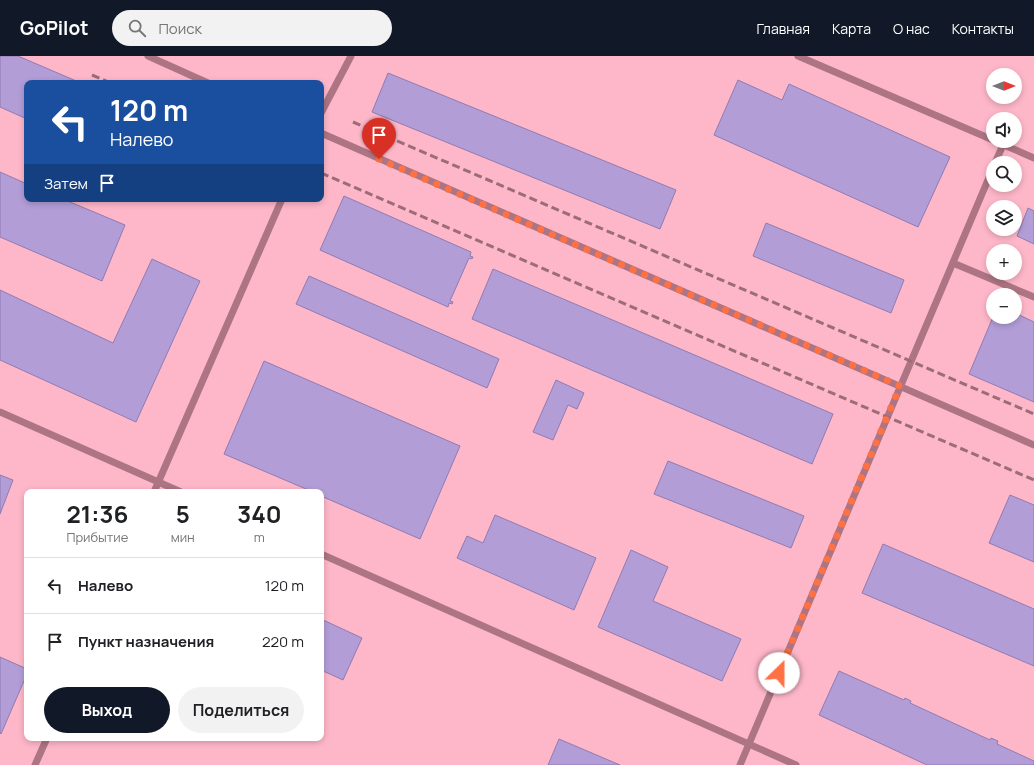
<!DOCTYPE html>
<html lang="ru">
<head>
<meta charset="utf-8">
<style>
	body { margin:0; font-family:Manrope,sans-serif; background:#f2f2f2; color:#202124; height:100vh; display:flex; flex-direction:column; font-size:15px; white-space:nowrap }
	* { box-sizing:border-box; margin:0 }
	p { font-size:13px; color:#757577 }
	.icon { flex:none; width:22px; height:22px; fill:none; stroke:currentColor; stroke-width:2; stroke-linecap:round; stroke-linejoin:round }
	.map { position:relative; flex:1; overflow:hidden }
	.panel { position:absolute; left:24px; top:433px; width:300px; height:252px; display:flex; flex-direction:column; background:#fff; border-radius:8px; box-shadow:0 2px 6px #0003 }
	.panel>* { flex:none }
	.guide { position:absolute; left:24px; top:24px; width:300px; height:122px; border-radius:8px; box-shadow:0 2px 6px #0003; background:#1a4fa0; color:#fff; overflow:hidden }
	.needle { width:26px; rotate:90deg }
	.fabs { position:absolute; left:986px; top:12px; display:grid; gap:8px }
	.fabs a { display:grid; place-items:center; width:36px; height:36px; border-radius:50%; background:#fff; box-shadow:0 2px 6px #0003; font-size:20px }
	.pin { position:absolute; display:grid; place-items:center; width:34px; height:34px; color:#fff; margin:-41px -17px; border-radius:50% 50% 50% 0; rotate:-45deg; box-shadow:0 0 4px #0007 }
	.pin .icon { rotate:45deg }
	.me { position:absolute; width:44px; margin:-22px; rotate:23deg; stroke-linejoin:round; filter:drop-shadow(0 0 3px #0008) }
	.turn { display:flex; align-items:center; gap:14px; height:84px; padding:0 20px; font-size:18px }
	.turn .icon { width:52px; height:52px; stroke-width:2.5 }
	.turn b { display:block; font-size:28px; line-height:34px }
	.then { display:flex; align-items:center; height:38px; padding:0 20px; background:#0003; gap:8px; font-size:15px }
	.eta { display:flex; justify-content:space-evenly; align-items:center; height:68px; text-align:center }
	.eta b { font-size:24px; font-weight:700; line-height:28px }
	.action { display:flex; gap:8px; margin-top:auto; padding:8px 20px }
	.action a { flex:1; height:46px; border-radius:24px; background:#111827; color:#fff; font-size:16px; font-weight:700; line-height:46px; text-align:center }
	.action a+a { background:#f2f2f2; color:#202124 }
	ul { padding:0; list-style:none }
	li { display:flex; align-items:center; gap:12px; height:56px; padding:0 20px; border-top:1px solid #e0e0e0 }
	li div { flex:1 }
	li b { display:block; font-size:15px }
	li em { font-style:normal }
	header { display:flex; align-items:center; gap:24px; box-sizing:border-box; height:56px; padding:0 20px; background:#111827; color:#fff }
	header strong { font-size:19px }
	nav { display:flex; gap:22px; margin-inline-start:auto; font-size:14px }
	.search { width:280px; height:36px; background:#f2f2f2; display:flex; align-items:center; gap:10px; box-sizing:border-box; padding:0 14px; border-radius:22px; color:#757577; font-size:15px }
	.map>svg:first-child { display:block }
	.building { fill:#b39dd7; stroke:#907bb3 }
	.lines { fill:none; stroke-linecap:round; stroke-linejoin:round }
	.lane { stroke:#ad7584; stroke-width:7 }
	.rail { stroke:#9c6c78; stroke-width:3; stroke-dasharray:8 4; stroke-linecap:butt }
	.route { stroke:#ff7043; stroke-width:7; stroke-dasharray:0 12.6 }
</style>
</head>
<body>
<header>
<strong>GoPilot</strong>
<div class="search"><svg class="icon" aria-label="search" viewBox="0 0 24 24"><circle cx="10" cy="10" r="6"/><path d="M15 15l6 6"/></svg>Поиск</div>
<nav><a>Главная</a><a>Карта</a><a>О нас</a><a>Контакты</a></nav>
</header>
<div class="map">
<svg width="1034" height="709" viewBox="0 0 1034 709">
	<rect width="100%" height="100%" fill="#feb7c9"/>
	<path class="building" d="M0,0H18L81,27H27V63L0,51Z
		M388,17L676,134L660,173L372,56Z
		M738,24L782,44L789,28L950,101L918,171L714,79Z
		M0,116L27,128V143H63L125,169L102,225L0,181Z
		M344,140L471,196L470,200L473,201L472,203L469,202L450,245L453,246L452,248L449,247L448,251L320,194Z
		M1028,152L1034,155V188L1017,180Z
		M766,167L904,224L891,257L753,200Z
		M152,203L200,225L136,366L0,304V234L113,287Z
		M493,213L833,358L812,408L472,263Z
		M309,220L499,303L487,332L296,248Z
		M1015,257L1034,266V346L969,318L993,261H1015Z
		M264,305L460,390L420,483L321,440V436H313L224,398Z
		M556,324L584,337L577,353L568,349L553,384L533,376Z
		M668,405L804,460L791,492L654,438Z
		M0,419L13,424L0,458Z
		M1010,439L1034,449V506L989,487Z
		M495,459L596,502L574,554L457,502L467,480L483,487Z
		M883,488L1034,553V610L862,537Z
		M631,494L668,511L653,545L741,583L722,625L598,571Z
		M321,563L362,582L343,624L321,614Z
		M0,601L27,613V618L1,678L0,677Z
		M839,615L904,644L905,642L911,645L910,647L990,684L991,682L998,685L997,688L1034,705V709H927L819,659Z
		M559,683L620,709H548Z"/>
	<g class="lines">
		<path class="lane" d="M148,0L208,27
			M798,0L993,84
			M321,57L351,0
			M321,77L1034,389
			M995,85L1034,102
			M995,107L1003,89
			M953,207L1034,241
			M0,356L181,436
			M154,436L282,143
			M321,498L796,709
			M35,709L47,682
			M740,709L993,112"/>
		<path class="rail" d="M92,19L111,27
			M353,66L1034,358
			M321,117L1034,424"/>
	</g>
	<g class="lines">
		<path class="route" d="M379,103L900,330L779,617"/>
	</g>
</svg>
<div class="fabs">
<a><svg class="needle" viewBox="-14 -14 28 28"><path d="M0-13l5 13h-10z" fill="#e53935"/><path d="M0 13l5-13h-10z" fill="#757577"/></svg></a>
<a><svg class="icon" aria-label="sound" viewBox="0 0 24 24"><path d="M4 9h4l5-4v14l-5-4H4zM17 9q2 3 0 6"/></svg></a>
<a><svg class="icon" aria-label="search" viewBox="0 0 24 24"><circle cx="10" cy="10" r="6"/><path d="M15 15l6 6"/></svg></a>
<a><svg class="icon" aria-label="layers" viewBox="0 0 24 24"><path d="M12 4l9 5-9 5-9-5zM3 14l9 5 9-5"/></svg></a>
<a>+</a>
<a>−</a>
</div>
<div class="pin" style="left:379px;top:103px;background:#d93025"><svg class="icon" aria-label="arrive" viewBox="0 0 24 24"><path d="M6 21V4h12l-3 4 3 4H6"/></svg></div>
<svg class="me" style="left:779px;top:617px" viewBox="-20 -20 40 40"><circle r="19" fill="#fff"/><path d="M0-13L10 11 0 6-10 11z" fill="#ff7043"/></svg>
<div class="guide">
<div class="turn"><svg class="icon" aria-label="left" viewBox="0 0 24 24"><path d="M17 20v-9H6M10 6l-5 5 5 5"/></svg><div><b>120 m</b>Налево</div></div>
<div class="then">Затем<svg class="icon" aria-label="arrive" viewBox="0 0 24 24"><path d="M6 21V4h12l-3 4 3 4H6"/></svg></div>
</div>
<section class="panel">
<div class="eta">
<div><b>21:36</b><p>Прибытие</p></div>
<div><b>5</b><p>мин</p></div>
<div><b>340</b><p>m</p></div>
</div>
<ul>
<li><svg class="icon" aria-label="left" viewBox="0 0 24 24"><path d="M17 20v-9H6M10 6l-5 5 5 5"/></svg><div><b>Налево</b></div><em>120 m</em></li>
<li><svg class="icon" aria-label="arrive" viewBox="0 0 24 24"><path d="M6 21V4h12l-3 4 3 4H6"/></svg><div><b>Пункт назначения</b></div><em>220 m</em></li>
</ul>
<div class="action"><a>Выход</a><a>Поделиться</a></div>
</section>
</div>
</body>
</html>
